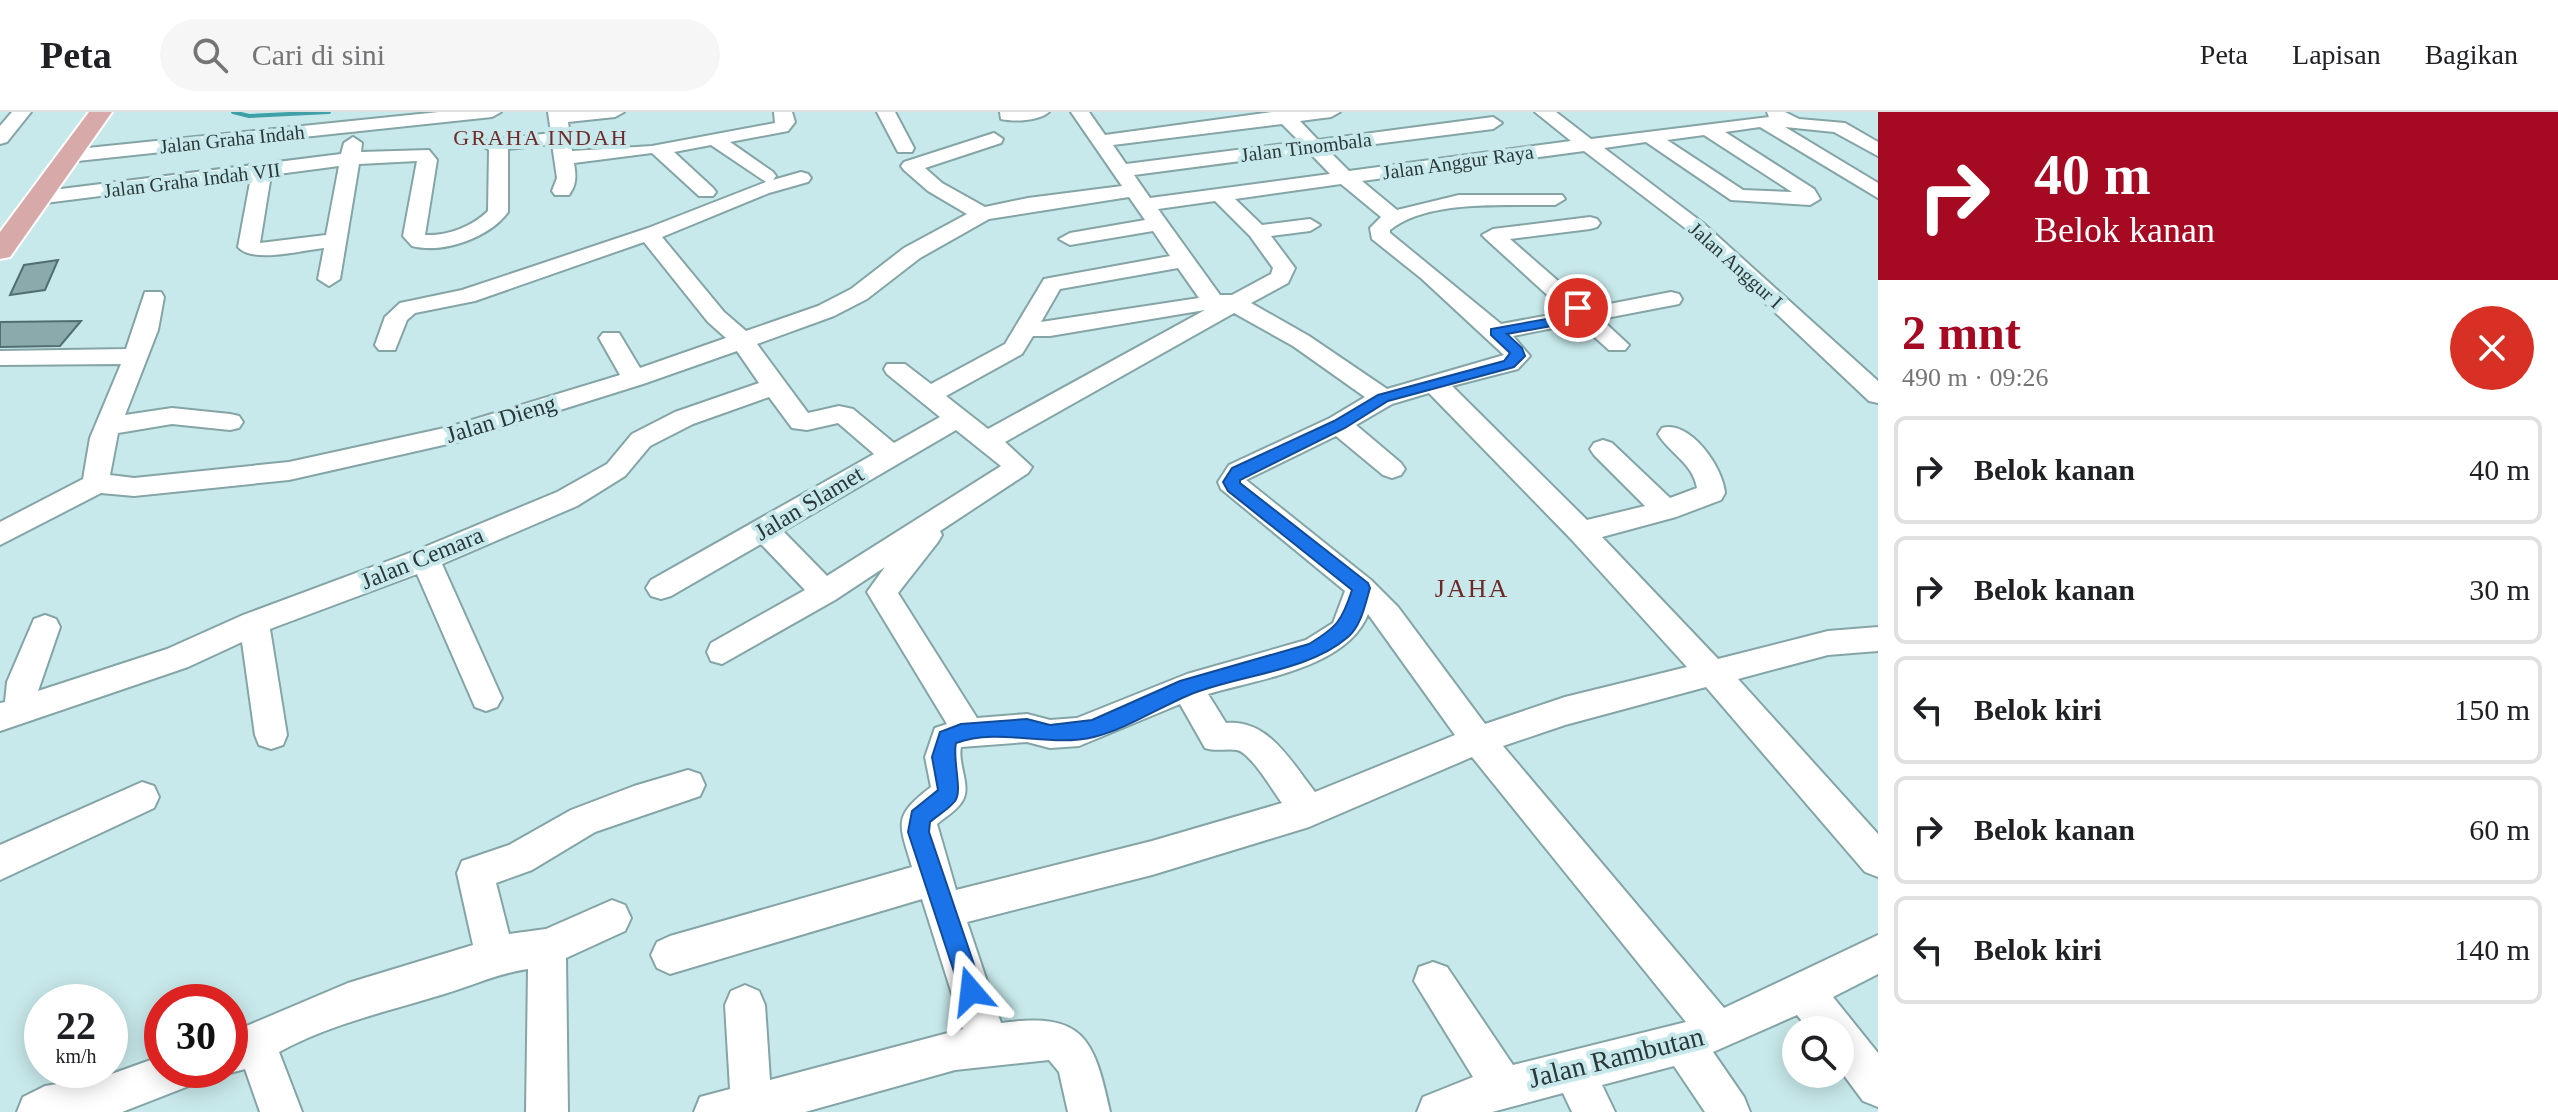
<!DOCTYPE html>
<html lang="id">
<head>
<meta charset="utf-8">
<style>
	body { margin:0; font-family:Georgia,serif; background:#f6f6f6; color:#202124; height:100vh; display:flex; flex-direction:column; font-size:30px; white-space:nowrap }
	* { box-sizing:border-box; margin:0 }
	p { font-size:26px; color:#757577 }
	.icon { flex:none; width:44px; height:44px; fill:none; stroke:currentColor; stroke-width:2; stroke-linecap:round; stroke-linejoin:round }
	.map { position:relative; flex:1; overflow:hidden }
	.drawer { display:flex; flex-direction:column; background:#fff; width:680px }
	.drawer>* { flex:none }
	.hud { background:#a50a22; color:#fff; overflow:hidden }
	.fabs { position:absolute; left:1782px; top:904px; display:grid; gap:16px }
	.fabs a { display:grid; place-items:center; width:72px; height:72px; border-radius:50%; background:#fff; box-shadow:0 4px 20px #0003; font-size:40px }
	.speed { position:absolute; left:24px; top:872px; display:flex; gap:16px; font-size:40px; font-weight:700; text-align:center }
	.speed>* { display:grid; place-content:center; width:104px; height:104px; border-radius:50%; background:#fff; box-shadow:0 4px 20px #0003; line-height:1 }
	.speed small { font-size:20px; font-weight:400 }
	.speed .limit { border:12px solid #d22; background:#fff; color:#111 }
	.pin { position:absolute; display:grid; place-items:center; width:68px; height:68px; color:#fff; margin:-34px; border:4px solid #fff; border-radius:50%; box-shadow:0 2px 8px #0007 }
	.me { position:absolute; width:88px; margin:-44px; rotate:343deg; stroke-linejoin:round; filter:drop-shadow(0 0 6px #0008) }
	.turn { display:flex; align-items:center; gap:28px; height:168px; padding:0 24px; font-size:36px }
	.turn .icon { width:104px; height:104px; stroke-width:2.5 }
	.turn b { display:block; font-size:56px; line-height:68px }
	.round { display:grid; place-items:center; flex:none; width:84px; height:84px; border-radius:42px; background:#f6f6f6 }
	.headline { display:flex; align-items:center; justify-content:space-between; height:136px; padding:0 24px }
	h1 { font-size:48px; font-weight:700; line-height:60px; color:#a50a22 }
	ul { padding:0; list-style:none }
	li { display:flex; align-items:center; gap:24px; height:108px; margin:0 16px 12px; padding:0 8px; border:4px solid #e0e0e0; border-radius:12px }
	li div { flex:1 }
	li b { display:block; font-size:30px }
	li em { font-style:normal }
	header { display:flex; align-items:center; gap:48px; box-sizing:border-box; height:112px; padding:0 40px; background:#fff; border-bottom:2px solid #e0e0e0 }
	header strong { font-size:38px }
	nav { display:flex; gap:44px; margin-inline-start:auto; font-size:28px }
	.search { width:560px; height:72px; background:#f6f6f6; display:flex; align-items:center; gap:20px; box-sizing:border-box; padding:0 28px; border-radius:44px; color:#757577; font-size:30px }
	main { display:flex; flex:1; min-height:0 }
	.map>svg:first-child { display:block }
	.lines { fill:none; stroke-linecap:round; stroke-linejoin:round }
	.stream { stroke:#3fa1a7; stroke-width:4 }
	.building { fill:#8aaaac; stroke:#516f71; stroke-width:2 }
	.minor-casing { stroke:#84a4a6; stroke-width:4 }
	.major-casing { stroke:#fff; stroke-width:4 }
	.minor { fill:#fff; fill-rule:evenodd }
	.major { fill:#d7aaa9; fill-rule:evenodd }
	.route { fill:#1a73e8; stroke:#114b97; stroke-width:2 }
	.labels { text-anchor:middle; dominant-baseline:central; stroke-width:8; stroke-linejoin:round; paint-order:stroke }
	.far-street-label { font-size:20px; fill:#2b3839; stroke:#c8e9eb }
	.far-neighbourhood-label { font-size:22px; letter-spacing:2px; fill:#6f2929; stroke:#c8e9eb }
	.street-label { font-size:24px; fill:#2b3839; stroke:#c8e9eb }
	.neighbourhood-label { font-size:26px; letter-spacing:2px; fill:#6f2929; stroke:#c8e9eb }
	.near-street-label { font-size:28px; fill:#2b3839; stroke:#c8e9eb }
</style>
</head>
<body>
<header>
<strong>Peta</strong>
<div class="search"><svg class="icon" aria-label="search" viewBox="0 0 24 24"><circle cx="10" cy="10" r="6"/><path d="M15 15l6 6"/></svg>Cari di sini</div>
<nav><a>Peta</a><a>Lapisan</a><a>Bagikan</a></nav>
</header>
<main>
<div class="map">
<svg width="1878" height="1000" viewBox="0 0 1878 1000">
	<rect width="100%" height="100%" fill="#c8e9eb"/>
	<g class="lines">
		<path class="stream" d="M233,0L249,4L329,0"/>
	</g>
	<path class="building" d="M58,148L45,178L10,183L24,153Z
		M81,209L60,234L0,235V210Z"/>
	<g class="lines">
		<g class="minor-casing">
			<path id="minor" d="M12,0H31L7,30L0,32V14Z
				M439,0H501L492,5L68,50L58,44L68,38Z
				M548,0H624L615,5L568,10L572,39L652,34L775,11L774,0H792L795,10L788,19L730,30L773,60L776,64L773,68L801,60L808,62L811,66L808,70L769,81L662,125L724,200L746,219L818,194L851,177L904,136L967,102L928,79L904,58L901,54L904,50L994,21L1003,27L1001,31L925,56L942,71L985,95L1028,86L1122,74L1071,0H1089L1105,23L1272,0H1340L1331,5L1300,9L1318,28L1493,5L1502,11L1493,17L1328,38L1349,59L1571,29L1535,0H1556L1591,27L1769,5L1767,0H1785L1799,7L1845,11L1878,30V44L1834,20L1785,15L1878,71V86L1760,15L1725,20L1814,77L1820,87L1810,93L1731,88L1646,30L1604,36L1703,111L1878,269V291L1869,289L1689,119L1584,39L1362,69L1397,98L1459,83H1562L1565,87L1555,93C1507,94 1428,87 1390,118V121L1501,212L1566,200L1486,127L1482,123L1493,117L1590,105L1597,107L1600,111L1597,115L1590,117L1510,127L1589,196L1671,180L1679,182L1682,187L1679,192L1601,207L1629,233L1625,238H1609L1579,211L1513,224L1530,244L1518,257L1452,274L1587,408L1645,394L1594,343L1590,337L1594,331L1603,328L1612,331L1670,386L1697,376C1693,351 1670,342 1658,322L1662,316C1690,308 1723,355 1725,381L1721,388L1676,405L1602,425L1718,547L1828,519L1878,515V539L1828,543L1738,567L1878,722V765L1865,760L1706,575L1565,613L1503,634L1724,896L1878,823V862L1833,885L1878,941V995L1863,989L1840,958V918H1809L1797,903L1713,940L1744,985L1750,1000H1705L1674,954L1602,973L1615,1000H1572L1563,981L1492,1000H1417L1423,985L1473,965L1414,869L1419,855L1433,850L1447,855L1513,953L1686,910L1472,645L1309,715L1152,763L967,810L1001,911C1083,900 1094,925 1110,1000H1068L1059,960L1049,948L955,958L805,1000H694L700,985L730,977L725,893L731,879L745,873L759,879L765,893L770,968L963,917L922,787L670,862L657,856L651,843L657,830L670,824L912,755C899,711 892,705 931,675L925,645L935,616L947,612L867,480L885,455L835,488L722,552L711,549L707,540L711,531L805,478L761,432L671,484L661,487L651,484L646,476L651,468L874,342L838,311L807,318L792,316L769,285L693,312L650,334L625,364L577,394L442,452L502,586L497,595L486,599L475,595L417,462L270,517L287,623L283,633L271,637L259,633L255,623L242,530L188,555L0,619V591L5,590L7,570L34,507L45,503L56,507L60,515L38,579L167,537L243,503L415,439L557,380L607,352L632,322L675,300L759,271L737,239L643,272L461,329L289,368L134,384L101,381L0,433V410L83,367L90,326L121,252L0,253V239L126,237L145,180H161L164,185L158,218L125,303L172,296L230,302L239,304L243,310L239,316L230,318L172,312L118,321L110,363L134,366L289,350L449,315L620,263L599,226L603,221H619L640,256L726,226L708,210L644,130L475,189L415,201L407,208L395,238H379L375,233L385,205L400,191L462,178L648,116L766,70L711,33L674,40L713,76L716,80L713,84H699L652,41L574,51C576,63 577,72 569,83H555L552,79L557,66L552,32L508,37V100C489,126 443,142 412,134L403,124L417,49L359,52L340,167L329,174L318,167L324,136C302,138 253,152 238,135L251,65L37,92L27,86L37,80L341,42L344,31L353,25L362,31L361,40L429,38L437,48L425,123C447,124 472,115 488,99L489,38L482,33L484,29L551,21ZM1282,12L1300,30L1126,52L1113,33ZM1704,23L1792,80L1743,78L1667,28ZM1309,40L1330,62L1150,86L1134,63ZM339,54L326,123L260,131L271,63ZM1341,72L1381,105L1370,116L1372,127L1422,167L1504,243L1387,277L1309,224L1251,191L1288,171L1295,156L1271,124L1310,119L1320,113L1310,107L1262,113L1235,87ZM1129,85L1145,108L1070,121L1059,127L1070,133L1153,119L1170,144L1044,167L1005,232L931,272L905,252H887L884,257L887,262L940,305L894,331L853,297L839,294L808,301L757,232L834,204L867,187L920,146L989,107ZM1215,89L1250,124L1273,156L1271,162L1232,183H1220L1158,97ZM1178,156L1199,186L1041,210L1060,177ZM1205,198L988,317L946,284L1022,242L1033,224H1050ZM1234,201L1293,234L1365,285L1330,306L1229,353L1218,370L1221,377L1345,479L1333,511L1306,528L1187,562L1077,606L1050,608L1027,602L977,606L898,481L938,430L942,423L940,419L1028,361L1032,355L1005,330ZM1429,281L1571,427L1687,555L1565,585L1485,612L1398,495L1371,468L1246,368L1336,324L1383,363L1392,366L1401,363L1405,357L1401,351L1356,313L1392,292ZM956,318L1001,354L827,464L783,419ZM1368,502L1455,623L1315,680C1291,650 1269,607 1226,611L1208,582C1258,567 1347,556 1368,502ZM1180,592L1205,636C1217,640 1226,636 1237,638C1251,641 1273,679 1282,691L1152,729L956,778L937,712C944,706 956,699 961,691C973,676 957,653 961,635L1027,630L1050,636L1079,634Z
				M877,0H895L914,36L912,40H898Z
				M1000,0H1049C1039,9 1014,10 1001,7Z
				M688,658L700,662L705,673L700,684L595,720L532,758L496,771L509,822L546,817L612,788L625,793L631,806L625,819L566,846L568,1000H526L528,857C495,862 475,873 444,882C389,899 330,912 279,940L302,1000H260L245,957L230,961L222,958H230V921L348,871L473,833L457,761L462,749L509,733L571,698L634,674Z
				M142,670L154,674L159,685L154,696L0,768V733Z
				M162,944V958H200L194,972L122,1000H17L23,985L45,974L106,964Z"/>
		</g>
		<g class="major-casing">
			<path id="major" d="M89,0H112L10,145L0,147V120Z"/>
		</g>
		<use href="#minor" class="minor"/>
		<use href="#major" class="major"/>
	</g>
	<path class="route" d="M1578,192L1591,201V207L1507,222L1522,236L1525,244L1514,255L1388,289L1345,316L1240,368V371L1368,471L1370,476C1365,493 1361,514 1348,525C1308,560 1237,563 1189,583C1158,596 1126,617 1094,625C1049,636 1000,615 956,631C952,646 963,680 955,689C949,697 938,703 930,710L929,720L983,879L979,887L971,890L963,887L908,720L912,699L938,678L932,645L940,620L961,612L1027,607L1050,613L1092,608L1180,569L1309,532C1337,515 1342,509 1352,478L1228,379L1223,370L1232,356L1334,309L1378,283L1504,249L1510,241L1491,223V217L1575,202L1571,196Z"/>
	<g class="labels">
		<g class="far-street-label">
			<text transform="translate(232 27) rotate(-6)">Jalan Graha Indah</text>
			<text transform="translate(1306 35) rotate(-7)">Jalan Tinombala</text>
			<text transform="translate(1458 50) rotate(-8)">Jalan Anggur Raya</text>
			<text transform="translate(192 68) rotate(-7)">Jalan Graha Indah VII</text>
			<text transform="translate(1736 153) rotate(42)">Jalan Anggur I</text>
		</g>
		<g class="far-neighbourhood-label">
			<text x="541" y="25">GRAHA INDAH</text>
		</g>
		<g class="street-label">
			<text transform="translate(501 307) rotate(-17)">Jalan Dieng</text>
			<text transform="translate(809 391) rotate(-31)">Jalan Slamet</text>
			<text transform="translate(422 446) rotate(-22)">Jalan Cemara</text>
		</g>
		<g class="neighbourhood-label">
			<text x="1472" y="476">JAHA</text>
		</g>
		<g class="near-street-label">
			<text transform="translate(1616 945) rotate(-14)">Jalan Rambutan</text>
		</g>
	</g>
</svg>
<div class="fabs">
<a><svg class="icon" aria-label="search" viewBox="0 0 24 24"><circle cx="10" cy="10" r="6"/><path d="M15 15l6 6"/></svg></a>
</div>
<div class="speed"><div>22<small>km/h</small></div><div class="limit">30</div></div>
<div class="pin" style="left:1578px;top:196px;background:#d93025"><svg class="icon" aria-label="arrive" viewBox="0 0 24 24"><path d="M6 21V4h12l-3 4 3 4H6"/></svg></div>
<svg class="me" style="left:971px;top:879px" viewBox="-20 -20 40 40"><path d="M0-17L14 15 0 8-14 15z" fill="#1a73e8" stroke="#fff" stroke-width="4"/></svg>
</div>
<section class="drawer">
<div class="hud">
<div class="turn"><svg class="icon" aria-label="right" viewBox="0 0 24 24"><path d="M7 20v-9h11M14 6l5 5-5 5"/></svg><div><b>40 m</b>Belok kanan</div></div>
</div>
<div class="headline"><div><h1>2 mnt</h1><p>490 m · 09:26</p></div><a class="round" style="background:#d93025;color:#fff"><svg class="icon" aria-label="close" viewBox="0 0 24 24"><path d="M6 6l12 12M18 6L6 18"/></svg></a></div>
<ul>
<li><svg class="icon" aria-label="right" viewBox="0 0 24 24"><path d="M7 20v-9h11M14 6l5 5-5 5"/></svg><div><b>Belok kanan</b></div><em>40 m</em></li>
<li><svg class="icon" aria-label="right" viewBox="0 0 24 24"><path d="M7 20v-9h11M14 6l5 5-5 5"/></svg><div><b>Belok kanan</b></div><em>30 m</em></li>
<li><svg class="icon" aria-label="left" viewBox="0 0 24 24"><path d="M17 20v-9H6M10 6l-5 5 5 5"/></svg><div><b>Belok kiri</b></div><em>150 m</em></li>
<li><svg class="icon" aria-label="right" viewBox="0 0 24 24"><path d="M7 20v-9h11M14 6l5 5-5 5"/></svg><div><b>Belok kanan</b></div><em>60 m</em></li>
<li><svg class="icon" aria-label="left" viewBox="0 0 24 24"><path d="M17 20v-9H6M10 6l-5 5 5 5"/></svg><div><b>Belok kiri</b></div><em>140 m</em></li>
</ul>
</section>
</main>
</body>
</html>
